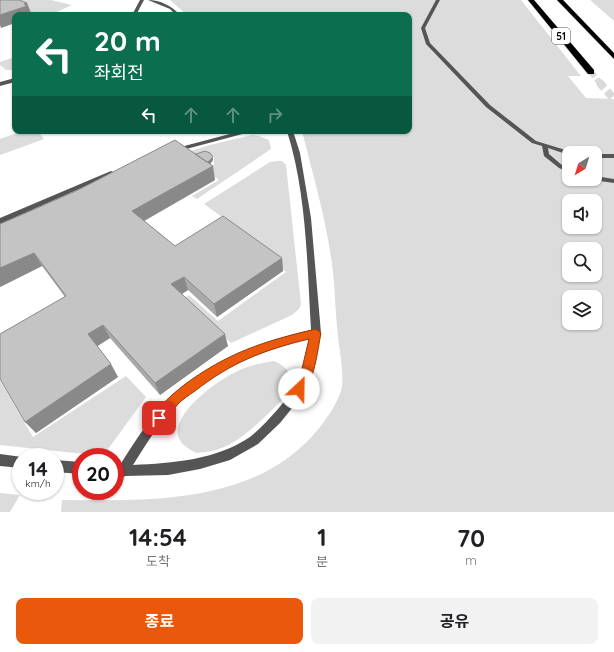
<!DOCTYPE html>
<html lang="ko">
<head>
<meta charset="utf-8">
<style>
	body { margin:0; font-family:Quicksand,"Noto Sans KR",sans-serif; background:#f2f2f2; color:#202124; height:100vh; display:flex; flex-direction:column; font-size:15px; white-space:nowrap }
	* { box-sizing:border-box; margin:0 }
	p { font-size:13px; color:#757577 }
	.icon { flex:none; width:22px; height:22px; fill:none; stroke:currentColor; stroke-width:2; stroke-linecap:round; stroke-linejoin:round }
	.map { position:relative; height:512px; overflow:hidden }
	.sheet { display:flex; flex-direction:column; background:#fff; flex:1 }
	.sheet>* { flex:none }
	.guide { position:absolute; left:12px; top:12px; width:400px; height:122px; border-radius:8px; box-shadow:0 1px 3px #0004; background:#0b6e4f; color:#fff; overflow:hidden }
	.needle { width:26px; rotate:218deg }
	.fabs { position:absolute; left:562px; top:146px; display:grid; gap:8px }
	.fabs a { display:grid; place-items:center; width:40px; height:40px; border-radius:8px; background:#fff; box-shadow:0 1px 3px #0004; font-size:20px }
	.speed { position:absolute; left:12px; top:448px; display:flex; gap:8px; font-size:20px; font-weight:700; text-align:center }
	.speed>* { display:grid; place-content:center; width:52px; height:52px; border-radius:50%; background:#fff; box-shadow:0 1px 3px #0004; line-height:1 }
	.speed small { font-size:10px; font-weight:400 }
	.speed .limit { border:6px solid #d22; background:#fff; color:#111 }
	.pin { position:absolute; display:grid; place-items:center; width:34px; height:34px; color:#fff; margin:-17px; border-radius:8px; box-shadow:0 2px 6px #0006 }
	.me { position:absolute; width:44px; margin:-22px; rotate:24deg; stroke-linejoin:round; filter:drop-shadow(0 0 3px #0008) }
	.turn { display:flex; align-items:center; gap:14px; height:84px; padding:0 16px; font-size:18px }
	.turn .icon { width:52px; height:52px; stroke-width:2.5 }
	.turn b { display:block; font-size:28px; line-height:34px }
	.lanes { display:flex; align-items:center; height:38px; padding:0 16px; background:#0003; justify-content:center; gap:20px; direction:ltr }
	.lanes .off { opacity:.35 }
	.eta { display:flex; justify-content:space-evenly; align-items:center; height:68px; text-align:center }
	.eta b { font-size:24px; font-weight:700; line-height:28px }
	.button { display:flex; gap:8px; margin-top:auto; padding:8px 16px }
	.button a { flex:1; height:46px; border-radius:8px; background:#ea580c; color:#fff; font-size:16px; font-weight:700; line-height:46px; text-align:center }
	.button a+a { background:#f2f2f2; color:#202124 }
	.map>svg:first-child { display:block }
	.green { fill:#dcdcdc; fill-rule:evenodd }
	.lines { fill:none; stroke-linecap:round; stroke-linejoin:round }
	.trunk-tunnel-far1 { stroke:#d9d9d9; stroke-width:6; stroke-dasharray:6 3; stroke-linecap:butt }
	.trunk-tunnel { stroke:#d9d9d9; stroke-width:8; stroke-dasharray:8 4; stroke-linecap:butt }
	.trunk-casing { stroke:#dbdbdb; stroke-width:1 }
	.service { fill:#555; fill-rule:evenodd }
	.trunk { fill:#000; fill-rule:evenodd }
	.wall { fill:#a9a9a9 }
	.shaded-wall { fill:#898989 }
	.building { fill:#c4c4c4; stroke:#898989 }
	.route { fill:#ea580c; stroke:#983908 }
	.labels { text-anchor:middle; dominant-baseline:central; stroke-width:3; stroke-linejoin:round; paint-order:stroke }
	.shield { fill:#fff; stroke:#4c4c4c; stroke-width:1 }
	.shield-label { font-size:10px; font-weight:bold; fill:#000 }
</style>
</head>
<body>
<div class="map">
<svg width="614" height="512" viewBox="0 0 614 512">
	<rect width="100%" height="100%" fill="#fff"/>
	<path class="green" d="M0,0H51L72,5L50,15H32L34,14Z
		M170,0H521L581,76H568L586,98L614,99V512H61L62,500C151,501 258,505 320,427C328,417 341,398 342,385C344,371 338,342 337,327C335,306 335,285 332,264C326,219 313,175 302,131H409V15H187ZM569,153H595V179H569ZM569,201H595V227H569ZM569,249H595V275H569ZM569,297H595V323H569Z
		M590,0H614V21Z
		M15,57V70H6L0,65V62Z
		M22,131H48L40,134L44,139L0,155V139Z
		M252,135L259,136L269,140L271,149L197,199L192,196L219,180L204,169L214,165V157C203,153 192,156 181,154L210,145Z
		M277,161H282L286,165L301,304L299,309L292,315L231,343L184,298L189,295L218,321L286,272L225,226L229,222L204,204L270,162Z
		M274,361C292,369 294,379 286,396C270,412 245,438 224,447C216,451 205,452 197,453C189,450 179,443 178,435C174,412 214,384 230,375C243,367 259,363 274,361Z
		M126,376L146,397L103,456L0,445V381L33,437Z
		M0,493L20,495L10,512H0Z"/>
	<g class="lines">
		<path class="trunk-tunnel-far1" d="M591,72L600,83"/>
		<path class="trunk-tunnel" d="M599,82L614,99"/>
		<g class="trunk-casing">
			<path id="trunk" d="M528,0H534L594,70V74H588Z
				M557,0H563L614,53V59Z"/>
		</g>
		<path class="service" d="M140,0H144L136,15H132Z
			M148,0C160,0 172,6 180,15H176L170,9Z
			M436,0H440L425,28L430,43L490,105L536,141L572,152L573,153H569V155L548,148L549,154L563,166L569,168V172L559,168L544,156L542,146L532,143L486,107L426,44L421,28Z
			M15,78V82L0,86V82Z
			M241,131H251L250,132L175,152L172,150L173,149Z
			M287,131H293L300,153L311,218L321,333L308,382L297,402L280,423L258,444L230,460L200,469L168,475L125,476L122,478L115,477V465H120C135,441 151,416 171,396C178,389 187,383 195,378C231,354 270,340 311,330C307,264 307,195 287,131ZM310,338C307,351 305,365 301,377C296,389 286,399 278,409C270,418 260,429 250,437C216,460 173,463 133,465C147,443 160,421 178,403C183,398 189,394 194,390C229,363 268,349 310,338Z
			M595,154H614V158H595Z
			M111,171L113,172V174L0,224V218Z
			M595,176L614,179V183L593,180L595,179Z
			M0,454L22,457H21V468L0,466Z
			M55,460L81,462V474L55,472Z"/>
		<use href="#trunk" class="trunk"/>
	</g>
	<path class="wall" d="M195,154L213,157V160L210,164L215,180L144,221L175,246L282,258L283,271L217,317L188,290L182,294L228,346L160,395L110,338L97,346L118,377L36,433L65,297L42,266L0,287V224Z"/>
	<path class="shaded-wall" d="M27,3L32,15H15V23L1,28L0,25V15Z
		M213,157V160L209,166L199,167Z
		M213,166L215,180L137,225L132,211Z
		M34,253L42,266L0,287V268Z
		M282,258L283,271L217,317L214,304Z
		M184,277L188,290L175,298L171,284Z
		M103,325L110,338L96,347L88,334Z
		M225,334L228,346L160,395L155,383Z
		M111,364L118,377L36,433L25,422Z"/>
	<path class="building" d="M0,0H19L27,3L24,4L27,6L0,15Z
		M175,140L213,166L132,211L175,246L223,216L282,258L214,304L184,277L171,284L225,334L155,383L103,325L88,334L111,364L25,422L0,379V334L66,296L34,253L0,268V224L28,212L78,190Z
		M205,151L210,153L213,157L208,162H207L195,154H196Z"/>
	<path class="route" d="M316,329L321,333C318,347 314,389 299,394L295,393L293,389L300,377L309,339C264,350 232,362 195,391C189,395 183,399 178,404C172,411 168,421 159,424L155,423L153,418C159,405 173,394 184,385C227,353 264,341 316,329Z"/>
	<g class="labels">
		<rect class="shield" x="552" y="28" width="18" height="16" rx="3"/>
		<g class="shield-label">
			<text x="561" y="36">51</text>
		</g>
	</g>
</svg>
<div class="fabs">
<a><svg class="needle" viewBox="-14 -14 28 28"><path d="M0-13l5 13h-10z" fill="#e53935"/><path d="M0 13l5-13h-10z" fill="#757577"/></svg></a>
<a><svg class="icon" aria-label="sound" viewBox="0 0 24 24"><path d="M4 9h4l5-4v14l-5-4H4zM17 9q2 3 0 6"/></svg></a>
<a><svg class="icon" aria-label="search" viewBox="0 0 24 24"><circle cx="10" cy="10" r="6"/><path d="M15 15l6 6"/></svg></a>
<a><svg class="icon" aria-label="layers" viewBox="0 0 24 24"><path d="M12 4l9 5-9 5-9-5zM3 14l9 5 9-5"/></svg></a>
</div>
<div class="speed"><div>14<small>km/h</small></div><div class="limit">20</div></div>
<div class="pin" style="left:159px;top:418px;background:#d93025"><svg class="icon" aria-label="arrive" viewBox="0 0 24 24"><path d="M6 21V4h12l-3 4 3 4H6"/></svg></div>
<svg class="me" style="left:299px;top:389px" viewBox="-20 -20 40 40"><circle r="19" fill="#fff"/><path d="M0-13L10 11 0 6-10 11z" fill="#ea580c"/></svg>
<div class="guide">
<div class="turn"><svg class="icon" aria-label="left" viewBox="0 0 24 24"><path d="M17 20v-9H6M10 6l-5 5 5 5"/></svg><div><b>20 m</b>좌회전</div></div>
<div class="lanes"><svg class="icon" aria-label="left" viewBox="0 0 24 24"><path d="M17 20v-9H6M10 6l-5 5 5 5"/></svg><svg class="icon off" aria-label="ahead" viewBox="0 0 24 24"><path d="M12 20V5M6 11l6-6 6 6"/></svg><svg class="icon off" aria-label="ahead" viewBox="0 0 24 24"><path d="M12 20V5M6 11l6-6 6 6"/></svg><svg class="icon off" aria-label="right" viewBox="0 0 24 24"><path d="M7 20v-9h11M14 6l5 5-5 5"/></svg></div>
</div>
</div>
<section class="sheet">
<div class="eta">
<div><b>14:54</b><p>도착</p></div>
<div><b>1</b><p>분</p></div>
<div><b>70</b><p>m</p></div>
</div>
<div class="button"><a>종료</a><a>공유</a></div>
</section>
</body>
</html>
